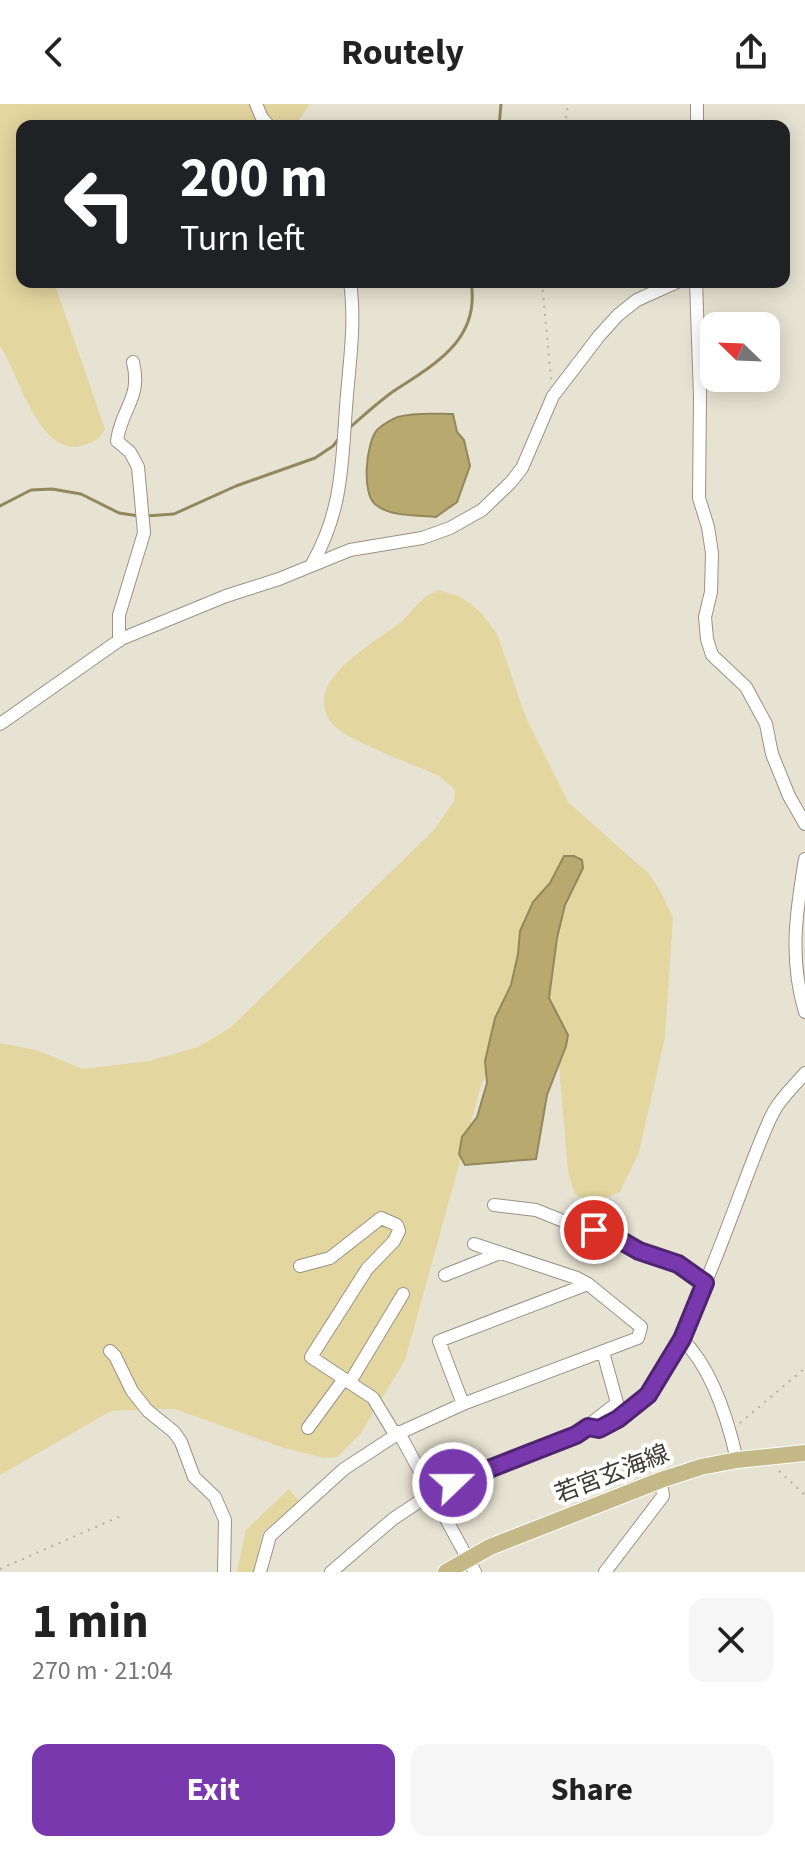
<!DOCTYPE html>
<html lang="en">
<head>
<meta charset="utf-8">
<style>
	body { margin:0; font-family:"Source Sans 3","Noto Sans JP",sans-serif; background:#f6f6f6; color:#222; height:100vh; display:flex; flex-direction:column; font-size:30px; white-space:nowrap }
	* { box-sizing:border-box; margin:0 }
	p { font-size:26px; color:#767676 }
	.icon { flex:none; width:44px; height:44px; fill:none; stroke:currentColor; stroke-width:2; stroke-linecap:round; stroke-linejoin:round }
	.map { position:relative; height:1468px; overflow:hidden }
	.panel { display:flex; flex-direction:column; background:#fff; flex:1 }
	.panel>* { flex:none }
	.top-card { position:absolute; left:16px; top:16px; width:774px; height:168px; border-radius:16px; box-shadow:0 4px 20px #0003; background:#202124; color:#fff; overflow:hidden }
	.needle { width:52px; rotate:293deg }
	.buttons { position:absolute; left:700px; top:208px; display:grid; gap:16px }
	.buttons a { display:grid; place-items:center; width:80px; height:80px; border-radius:16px; background:#fff; box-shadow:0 4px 20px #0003; font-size:40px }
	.pin { position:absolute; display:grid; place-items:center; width:68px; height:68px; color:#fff; margin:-34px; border:4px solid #fff; border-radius:50%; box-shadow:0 2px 8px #0007 }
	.me { position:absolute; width:88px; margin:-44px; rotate:68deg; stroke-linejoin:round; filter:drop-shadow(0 0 6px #0008) }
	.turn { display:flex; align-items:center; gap:28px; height:168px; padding:0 32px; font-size:36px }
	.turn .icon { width:104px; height:104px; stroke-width:2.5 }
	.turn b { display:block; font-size:56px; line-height:68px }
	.round { display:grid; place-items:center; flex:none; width:84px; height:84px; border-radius:16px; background:#f6f6f6 }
	.head { display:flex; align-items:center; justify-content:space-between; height:136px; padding:0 32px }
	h1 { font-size:48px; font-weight:700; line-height:60px }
	.cta { display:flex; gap:16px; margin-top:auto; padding:16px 32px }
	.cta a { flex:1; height:92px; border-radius:16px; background:#7939ae; color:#fff; font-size:32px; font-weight:700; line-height:92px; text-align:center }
	.cta a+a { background:#f6f6f6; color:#222 }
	header { display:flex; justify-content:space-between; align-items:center; height:104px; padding:0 32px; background:#fff; font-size:36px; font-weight:700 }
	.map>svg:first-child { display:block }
	.green { fill:#e3d69f }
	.water { fill:#b8a96f; stroke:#93885d; stroke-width:2 }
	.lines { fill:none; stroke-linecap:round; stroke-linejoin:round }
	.stream { stroke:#93885d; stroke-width:3 }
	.minor-casing { stroke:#979486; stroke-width:14 }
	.major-casing { stroke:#fff; stroke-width:18 }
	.path { stroke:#b3b0a3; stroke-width:2; stroke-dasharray:2 6; stroke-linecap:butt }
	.minor { stroke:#fff; stroke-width:12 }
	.major { stroke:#c4b886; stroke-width:16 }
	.route-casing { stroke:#4f2571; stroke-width:20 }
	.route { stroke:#7939ae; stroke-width:14 }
	.labels { text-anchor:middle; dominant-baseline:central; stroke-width:8; stroke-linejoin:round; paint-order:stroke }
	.street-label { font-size:24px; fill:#3c3a34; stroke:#fff }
</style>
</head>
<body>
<header><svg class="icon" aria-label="back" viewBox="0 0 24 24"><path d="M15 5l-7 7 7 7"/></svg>Routely<svg class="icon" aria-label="share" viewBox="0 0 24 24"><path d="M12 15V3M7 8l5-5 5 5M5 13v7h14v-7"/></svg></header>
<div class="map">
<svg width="805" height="1468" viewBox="0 0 805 1468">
	<rect width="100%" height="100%" fill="#e7e3d3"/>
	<path class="green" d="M0,0H310L295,22H22V178H54L105,325C101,333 96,337 87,340C40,360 19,269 0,242Z
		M439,486L458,492L470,499L482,510L497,530L526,614L568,698L648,769L660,786L673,814L665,933L639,1048L620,1088L593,1098L585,1097L575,1090L568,1068L559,960L554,954L493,951L480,985L405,1256L361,1329L337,1353L325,1354L281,1343L175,1305H151L111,1307L0,1371V939L36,946L83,965L149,957L198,943L230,924L434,726L454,697L455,686L439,672C416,661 341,635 330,617C302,575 379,537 402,517C417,503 419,494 439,486Z
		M289,1385L299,1397L263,1428L253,1468H237L246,1426Z"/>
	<path class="water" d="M453,310L457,328L464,336L470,362L457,398L436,413C418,411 391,413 376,401C361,390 366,339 377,326C382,321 392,315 398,313C415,308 436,310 453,310Z
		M564,752H574L582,756L583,764L565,801L557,834L549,894L568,931L566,942L547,991L536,1055L465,1061L459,1050L462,1033L477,1013L487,979L485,957L495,914L511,881L518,850L520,827L533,798L550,779Z"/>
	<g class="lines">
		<path class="stream" d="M499,22L501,0
			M348,325C362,313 376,300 391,289C433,261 481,237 471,178
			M0,402L31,386L52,385L81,390L119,409L139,412
			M146,412L174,410L236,382L315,354L333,342L340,333"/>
		<g class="minor-casing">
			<path id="minor" d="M256,0L262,14L269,22
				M697,22V0
				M696,178L700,292L699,394L708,423L712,449L711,488L705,513L707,535L712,551L746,583L766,620L772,650L789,692L805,720
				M312,460C342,408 342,360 346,303C349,261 356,220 350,178
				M119,537V511L144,429L138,363L130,348L117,337C121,304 142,295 133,258
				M0,620L121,535L226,492L279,475L350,446L422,434L450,424L482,406L511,378L522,364L553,292L599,232L618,211L637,196L677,178
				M805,755C796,809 789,854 805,908
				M494,1101L536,1106L583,1125L606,1128L639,1147L678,1160L705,1179
				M474,1140L577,1174L588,1180
				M300,1162L330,1154L381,1114L397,1121L399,1127L394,1137L367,1165L311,1253L373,1294L393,1327L399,1329L475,1468
				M445,1171L500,1149
				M682,1235C712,1264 728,1316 737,1356
				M110,1247L115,1252L132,1287L148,1307L174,1328L181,1338L194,1373L215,1393L225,1416L224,1468
				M350,1278L403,1190
				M588,1323C671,1336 741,1066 774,1007C781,994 795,981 805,969
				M308,1324L344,1275
				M260,1468L270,1432L344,1365L399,1329L463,1300L638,1234L641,1223L588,1180L439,1237L463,1300
				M331,1468L393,1415L423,1395L453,1379L576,1331L617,1299L603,1248
				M605,1468L663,1392L661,1376"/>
		</g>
		<g class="major-casing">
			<path id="major" d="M446,1468L490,1443L661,1376L701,1363L737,1356L805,1349"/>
		</g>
		<path class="path" d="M565,22L568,0
			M542,178L551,275
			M740,1319L805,1264
			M779,1367L805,1391
			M0,1465L121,1412"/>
		<use href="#minor" class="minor"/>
		<use href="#major" class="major"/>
	</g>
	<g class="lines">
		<g class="route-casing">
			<path id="route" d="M453,1379L576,1331L588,1323L599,1325L618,1315L648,1291L682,1235L705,1179L678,1160L639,1147L606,1128L594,1126"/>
		</g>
		<use href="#route" class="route"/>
	</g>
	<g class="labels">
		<g class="street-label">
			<text transform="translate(612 1370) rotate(-21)">若宮玄海線</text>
		</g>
	</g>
</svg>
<div class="buttons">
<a><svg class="needle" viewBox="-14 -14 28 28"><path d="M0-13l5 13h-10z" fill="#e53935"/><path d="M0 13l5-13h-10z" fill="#767676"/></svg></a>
</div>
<div class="pin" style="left:594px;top:1126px;background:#d93025"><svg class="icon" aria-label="arrive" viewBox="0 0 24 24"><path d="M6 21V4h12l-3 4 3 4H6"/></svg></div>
<svg class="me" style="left:453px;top:1379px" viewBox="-20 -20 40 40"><circle r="17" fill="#7939ae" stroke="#fff" stroke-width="3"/><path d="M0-11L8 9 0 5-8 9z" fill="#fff"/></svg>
<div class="top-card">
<div class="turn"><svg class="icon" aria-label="left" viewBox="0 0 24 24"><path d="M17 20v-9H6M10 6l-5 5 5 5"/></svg><div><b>200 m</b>Turn left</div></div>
</div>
</div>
<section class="panel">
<div class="head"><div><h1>1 min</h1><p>270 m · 21:04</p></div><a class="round"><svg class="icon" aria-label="close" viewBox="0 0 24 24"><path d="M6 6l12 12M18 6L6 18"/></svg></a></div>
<div class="cta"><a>Exit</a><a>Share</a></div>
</section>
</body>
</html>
